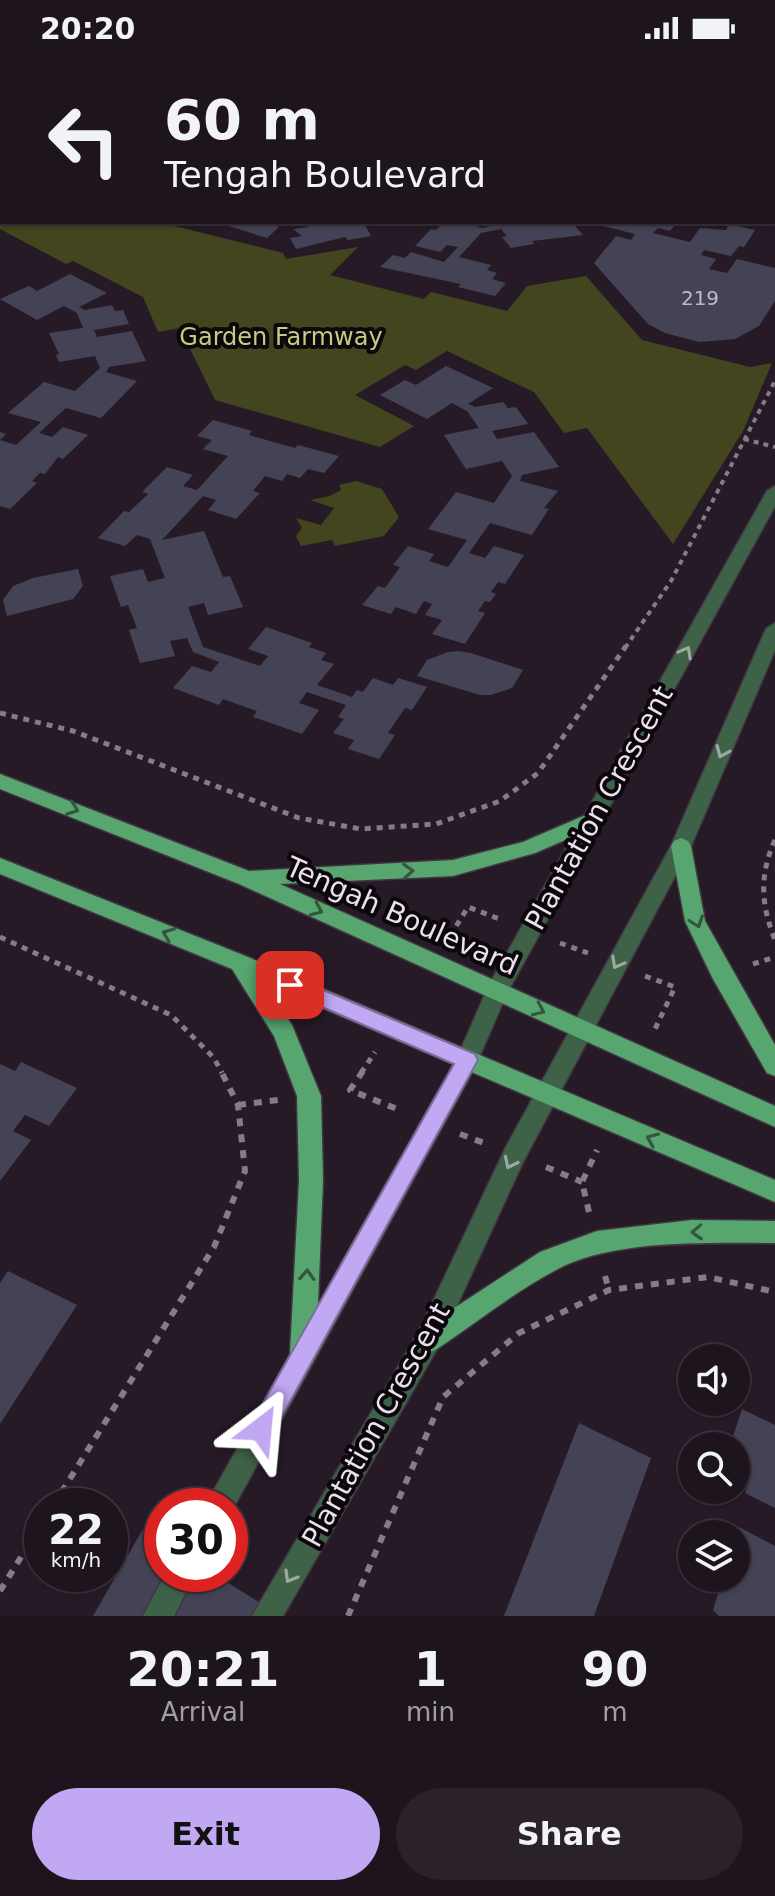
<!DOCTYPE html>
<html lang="en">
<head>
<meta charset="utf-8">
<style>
	body { margin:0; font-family:"DejaVu Sans",sans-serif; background:#2a212a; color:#f1f3f6; height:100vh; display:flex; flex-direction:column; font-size:30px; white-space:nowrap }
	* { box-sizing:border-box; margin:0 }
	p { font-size:26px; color:#a09ea4 }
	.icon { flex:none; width:44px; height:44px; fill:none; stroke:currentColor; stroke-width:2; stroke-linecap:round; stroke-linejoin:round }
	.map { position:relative; height:1560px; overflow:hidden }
	.drawer { display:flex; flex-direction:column; background:#1d141d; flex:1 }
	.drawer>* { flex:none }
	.guide { position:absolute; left:0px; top:0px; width:776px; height:168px; box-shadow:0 2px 6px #0004,0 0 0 2px #3b333b; background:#1d141d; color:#f1f3f6; overflow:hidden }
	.tools { position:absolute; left:678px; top:1288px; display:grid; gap:16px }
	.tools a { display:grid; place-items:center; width:72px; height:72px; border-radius:50%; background:#1d141d; box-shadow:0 2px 6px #0004,0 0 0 2px #3b333b; font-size:40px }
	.speed { position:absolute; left:24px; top:1432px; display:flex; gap:16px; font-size:40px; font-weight:700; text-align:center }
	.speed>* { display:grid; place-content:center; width:104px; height:104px; border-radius:50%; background:#1d141d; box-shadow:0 2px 6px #0004,0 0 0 2px #3b333b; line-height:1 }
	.speed small { font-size:20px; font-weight:400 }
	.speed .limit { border:12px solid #d22; background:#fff; color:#111 }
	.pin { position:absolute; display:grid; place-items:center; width:68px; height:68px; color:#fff; margin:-34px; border-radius:16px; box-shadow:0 4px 12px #0006 }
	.me { position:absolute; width:88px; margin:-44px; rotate:29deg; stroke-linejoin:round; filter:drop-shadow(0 0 6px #0008) }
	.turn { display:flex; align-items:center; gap:28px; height:168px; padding:0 32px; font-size:36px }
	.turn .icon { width:104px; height:104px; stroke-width:2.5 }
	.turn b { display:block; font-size:56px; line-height:68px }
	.eta { display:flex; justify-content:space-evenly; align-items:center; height:136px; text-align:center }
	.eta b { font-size:48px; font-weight:800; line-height:56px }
	.primary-button { display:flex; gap:16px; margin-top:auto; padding:16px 32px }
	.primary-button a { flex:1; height:92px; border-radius:48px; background:#c1a8f3; color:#111; font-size:32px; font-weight:800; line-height:92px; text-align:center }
	.primary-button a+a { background:#2a212a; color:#f1f3f6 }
	.status { display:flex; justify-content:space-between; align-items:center; height:56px; padding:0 40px; background:#1d141d; direction:ltr }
	.status svg { height:22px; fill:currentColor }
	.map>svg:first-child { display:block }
	.green { fill:#42451d }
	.building { fill:#444356 }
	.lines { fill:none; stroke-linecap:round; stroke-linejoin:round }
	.minor-casing { stroke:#423642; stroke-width:3 }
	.major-casing { stroke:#423642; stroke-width:3 }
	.path-far3 { stroke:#867b86; stroke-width:3; stroke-dasharray:4 4; stroke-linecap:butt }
	.path-far2 { stroke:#867b86; stroke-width:4; stroke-dasharray:5 5; stroke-linecap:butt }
	.path-far1 { stroke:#867b86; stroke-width:5; stroke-dasharray:6 6; stroke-linecap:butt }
	.path { stroke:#867b86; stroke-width:6; stroke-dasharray:8 8; stroke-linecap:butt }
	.minor { fill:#3e6248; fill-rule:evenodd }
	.major { fill:#57a670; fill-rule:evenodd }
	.oneway { stroke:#9da8a1 }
	.oneway2 { stroke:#32563e }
	.route { fill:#c1a8f3; stroke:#7d6d9e; stroke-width:2 }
	.labels { text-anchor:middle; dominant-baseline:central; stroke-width:8; stroke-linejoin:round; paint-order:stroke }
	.far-number-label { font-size:20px; fill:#c0bac5 }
	.far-park-label { font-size:24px; fill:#c6cb7d; stroke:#0c070d }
	.street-label { font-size:28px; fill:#eae1ea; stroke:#0c070d }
</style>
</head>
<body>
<div class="status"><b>20:20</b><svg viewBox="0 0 49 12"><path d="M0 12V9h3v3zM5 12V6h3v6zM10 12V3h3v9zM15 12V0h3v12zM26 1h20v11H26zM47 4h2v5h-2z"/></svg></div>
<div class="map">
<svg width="775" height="1560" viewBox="0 0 775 1560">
	<rect width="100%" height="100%" fill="#271a27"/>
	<path class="green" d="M0,116L2,166H158L283,197L286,203L358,191L330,219L424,243L431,236L507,255L527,230L586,220L642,284L750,311L772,307L743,375L673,488L587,372L564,377L534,336L447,295L416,314L405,309L355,339L414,370L380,391L215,344L180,272L158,276L143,241L73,205L66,208L0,173Z
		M356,425L382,433L399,461L384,480L335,490L332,484L301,490L296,480L302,472L296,462L321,469L334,452L310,444L330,440L341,434L339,429Z"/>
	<path class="building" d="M267,166L279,171L267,182L219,167Z
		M295,166H360L350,169H365L371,180L348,184L345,181L296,193L290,182L302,180L293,173L309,171Z
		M444,166H482L477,171L483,172L506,166H565L568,170L574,169L583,179L532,185L534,188L511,192L502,181L507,180L501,173L481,177L459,201L491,209L487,214L497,217L492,223L506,227L495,240L458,231L461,228L380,211L393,199L405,202L411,196L444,206L458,191L447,189L440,196L415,190L431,173L436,174Z
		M587,166H677L670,175L658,172L653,177L690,186L700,172L726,174L729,168L755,174L744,191L739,190L731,200L704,194L701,199L716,203L709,213L727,217L737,203L775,212V245L759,270L735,283L699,286L665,277L648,268L594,207L616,180L631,184L635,178Z
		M70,218L107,237L79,251L85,254L112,249L115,255L123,254L129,268L94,274L97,281L132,275L146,305L109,311L106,316L137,325L101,362L66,352L39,377L52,381L63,371L88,379L63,403L58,401L45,418L40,417L32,425L37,427L10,453L0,450V376L6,378L0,384L16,389L41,366L8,357L44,326L75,335L100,312L95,300L59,306L56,299L59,298L49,277L83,272L77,257L64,250L37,264L0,243L29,230L37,235Z
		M446,310L493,332L468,348L475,351L503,346L508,352L516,351L528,368L492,375L497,383L534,376L559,411L522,419L520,425L558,435L544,452L549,453L532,479L490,467L469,497L485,502L494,490L524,499L505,528L498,526L491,536L496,538L490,546L485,545L478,555L485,557L465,588L432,578L442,564L425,559L432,548L424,545L416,558L396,551L391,558L362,549L378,530L385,532L400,511L393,509L408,490L434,498L429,505L448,511L467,484L428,473L456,436L494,447L512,420L502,405L466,413L444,379L479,372L467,355L452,347L427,363L380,339L405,324L416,329Z
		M213,364L252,375L249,379L295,392L298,389L339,400L324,417L308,413L300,422L287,418L282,425L265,420L253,435L260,437L236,463L208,454L216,444L203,440L162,484L204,475L223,521L230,520L243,551L208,559L204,547L188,551L203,591L260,610L268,600L248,593L266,571L312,587L309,591L326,597L321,604L334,608L317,629L352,641L357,634L363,636L373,622L393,629L398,622L427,631L412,654L405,652L388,677L395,679L379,703L348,693L354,684L333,677L344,663L338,661L346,649L307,636L299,647L319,654L302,678L253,661L257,655L223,643L219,649L173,632L192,610L211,616L219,606L193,596L187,582L170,585L175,600L140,607L129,574L137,572L128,549L121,551L110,520L143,513L148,526L165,522L150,483L137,479L125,490L98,482L124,455L129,456L148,438L142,436L167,411L193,419L183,430L197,434L228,400L203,393L212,384L197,380Z
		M78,513L83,530L73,543L7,560L3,544L13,530L33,522Z
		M459,595L471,597L523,614L512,632L491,639H480L417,620L427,604L448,596Z
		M21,1006L77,1032L49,1070L25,1059L13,1075L31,1084L0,1125V1008L15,1015Z
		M8,1215L77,1249L0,1368V1227Z
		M742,1353L775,1369V1452L745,1437L749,1426L736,1421V1390H730Z
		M579,1367L651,1402L594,1560H504Z
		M739,1471L775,1490V1560H719L713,1554L723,1522H736Z
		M143,1473L162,1485V1518H214L281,1560H93Z"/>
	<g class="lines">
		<g class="minor-casing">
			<path id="minor" d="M573,0H592L593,2H574Z
				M635,0H655L656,2H636Z
				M774,34H775V41H774Z
				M775,430V450L507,937L475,1011L230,1458V1450H205L458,1000L489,929L767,435Z
				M775,567V594L691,790L523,1106L437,1293L283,1560H252L419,1275L506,1091L671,790L766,573Z
				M165,1518H195L174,1560H143Z"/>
		</g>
		<g class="major-casing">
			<path id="major" d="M0,718L249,815L453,804L523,786L588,758H602L605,763L602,768L535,797L453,820L280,828L775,1050V1071L239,828L0,733Z
				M681,782L688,785L691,790L705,865L775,989V1020L767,1017L713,923L685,865L671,790L674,785Z
				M0,802L248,901L775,1124V1146L264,927L292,969L321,1040L323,1125L316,1297L312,1306L303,1310L294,1306L290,1297L299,1125L297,1040L274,980L232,913L0,818Z
				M692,1164L775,1165V1187C711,1187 612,1183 556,1214C514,1236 476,1267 437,1293L428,1297L419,1293L415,1284L419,1275L540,1196L597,1175Z"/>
		</g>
		<path class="path-far3" d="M480,0L491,2
			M706,0L717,2
			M504,2L507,0"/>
		<path class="path-far2" d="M744,383L775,391
			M625,592L671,525L775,325"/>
		<path class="path-far1" d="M0,657L73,675L299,762L361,773L436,768L500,745L538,717L626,590
			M775,784C759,819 761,849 775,884
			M450,880L468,851L502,864
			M0,881L171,959L214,1002L222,1017
			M560,887L588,897
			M753,908L775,901
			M645,920L675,931L655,973
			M361,1017L375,996"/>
		<path class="path" d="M363,1015L350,1034L402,1055
			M238,1049L278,1044
			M460,1078L484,1087
			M546,1111L582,1126
			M589,1156L582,1126L597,1094
			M605,1220L609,1234
			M53,1450L214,1191L245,1115L238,1049L221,1015
			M0,1535L42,1467
			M348,1560L443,1341L519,1277L609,1234L708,1221L775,1236"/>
		<use href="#minor" class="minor"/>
		<use href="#major" class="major"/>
	</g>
	<defs><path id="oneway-chevron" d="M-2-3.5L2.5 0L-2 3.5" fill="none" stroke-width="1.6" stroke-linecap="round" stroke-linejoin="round" transform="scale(2)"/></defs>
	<g class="oneway">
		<use href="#oneway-chevron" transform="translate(686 596) rotate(-61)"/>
		<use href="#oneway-chevron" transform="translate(722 696) rotate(113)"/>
		<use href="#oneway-chevron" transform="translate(617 907) rotate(119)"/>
		<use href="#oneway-chevron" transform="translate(510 1107) rotate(116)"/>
		<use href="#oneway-chevron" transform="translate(290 1521) rotate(120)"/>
	</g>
	<g class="oneway2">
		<use href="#oneway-chevron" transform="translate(73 753) rotate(21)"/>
		<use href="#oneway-chevron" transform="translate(408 815) rotate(-3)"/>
		<use href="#oneway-chevron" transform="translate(317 854) rotate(24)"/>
		<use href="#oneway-chevron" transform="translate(697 866) rotate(71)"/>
		<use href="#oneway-chevron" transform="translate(168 878) rotate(-158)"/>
		<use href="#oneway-chevron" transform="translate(539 954) rotate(24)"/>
		<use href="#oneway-chevron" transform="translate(652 1083) rotate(-157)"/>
		<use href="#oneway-chevron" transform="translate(697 1176) rotate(178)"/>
		<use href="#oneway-chevron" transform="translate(307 1219) rotate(-87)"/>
	</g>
	<path class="route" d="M290,920L475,998L478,1004L270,1382L261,1385L253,1382L249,1373L253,1365L454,1008L283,934L281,929L283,923Z"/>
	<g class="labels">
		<g class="far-number-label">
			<text x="700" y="242">219</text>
		</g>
		<g class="far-park-label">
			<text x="281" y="281">Garden Farmway</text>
		</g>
		<g class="street-label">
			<text transform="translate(599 752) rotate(-61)">Plantation Crescent</text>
			<text transform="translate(402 860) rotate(24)">Tengah Boulevard</text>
			<text transform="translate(376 1369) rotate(-61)">Plantation Crescent</text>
		</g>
	</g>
</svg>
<div class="tools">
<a><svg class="icon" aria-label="sound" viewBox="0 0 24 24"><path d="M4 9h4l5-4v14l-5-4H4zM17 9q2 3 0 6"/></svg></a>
<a><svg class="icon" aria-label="search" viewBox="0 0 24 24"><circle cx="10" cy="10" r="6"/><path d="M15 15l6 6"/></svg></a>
<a><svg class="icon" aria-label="layers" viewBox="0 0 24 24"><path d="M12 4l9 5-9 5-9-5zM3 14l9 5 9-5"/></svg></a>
</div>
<div class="speed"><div>22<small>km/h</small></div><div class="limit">30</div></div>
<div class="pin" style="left:290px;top:929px;background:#d93025"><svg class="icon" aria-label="arrive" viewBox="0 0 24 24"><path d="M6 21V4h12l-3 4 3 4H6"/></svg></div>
<svg class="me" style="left:261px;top:1373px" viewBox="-20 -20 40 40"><path d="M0-17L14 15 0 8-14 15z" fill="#c1a8f3" stroke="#fff" stroke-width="4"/></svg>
<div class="guide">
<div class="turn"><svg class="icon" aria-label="left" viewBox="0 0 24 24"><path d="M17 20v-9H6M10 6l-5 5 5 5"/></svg><div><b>60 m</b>Tengah Boulevard</div></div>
</div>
</div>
<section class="drawer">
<div class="eta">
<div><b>20:21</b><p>Arrival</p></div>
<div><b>1</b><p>min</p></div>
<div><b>90</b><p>m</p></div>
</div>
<div class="primary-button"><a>Exit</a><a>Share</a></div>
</section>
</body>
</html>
